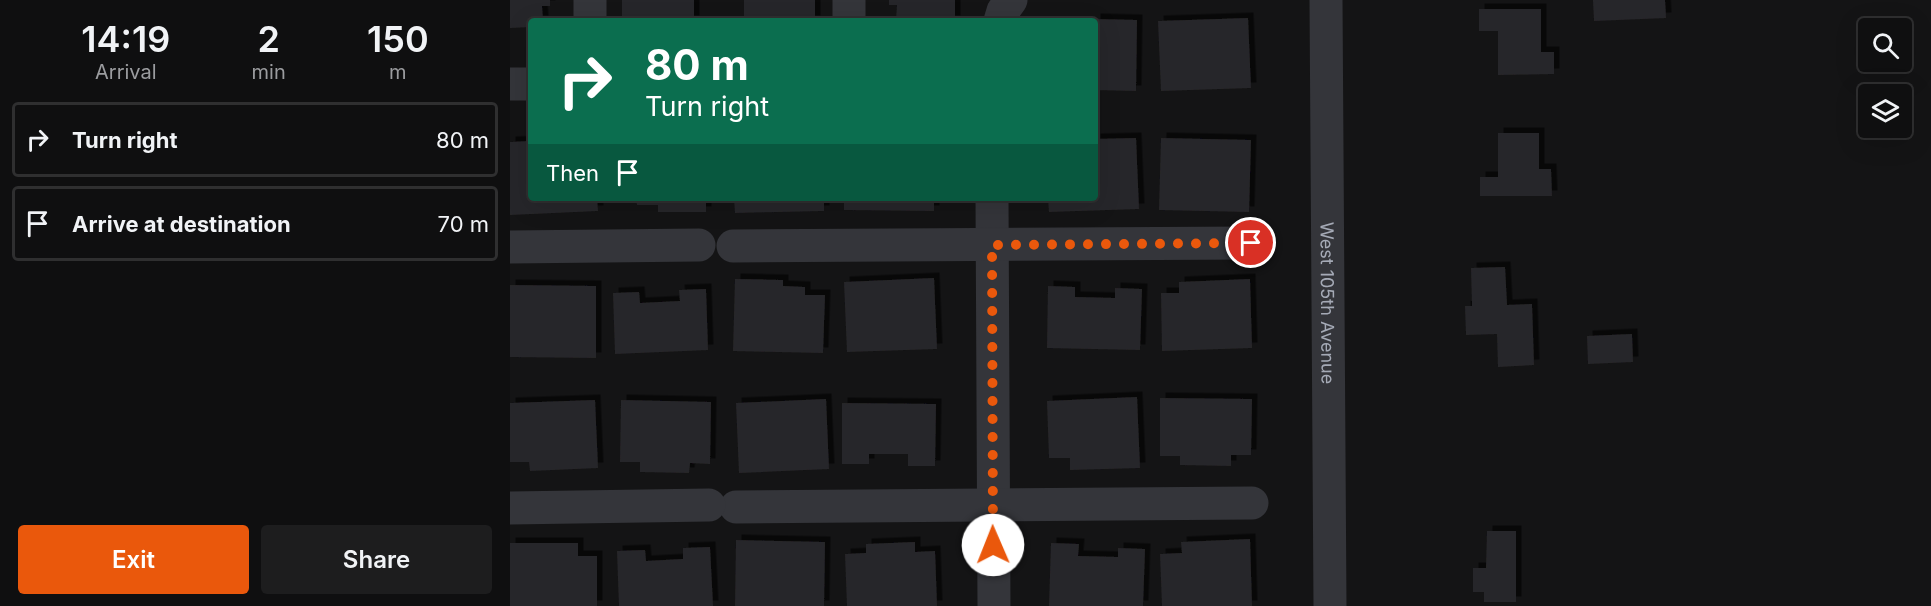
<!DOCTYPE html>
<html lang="en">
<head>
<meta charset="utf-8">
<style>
	body { margin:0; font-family:Inter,sans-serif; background:#1d1d1e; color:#f1f3f6; height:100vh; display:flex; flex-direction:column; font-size:22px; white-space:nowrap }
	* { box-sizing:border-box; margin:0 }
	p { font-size:20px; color:#9b9c9f }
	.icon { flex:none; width:33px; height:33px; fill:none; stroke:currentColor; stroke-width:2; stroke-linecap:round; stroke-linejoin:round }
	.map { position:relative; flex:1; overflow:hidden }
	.panel { display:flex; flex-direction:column; background:#0f0f10; width:510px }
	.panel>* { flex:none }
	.guide { position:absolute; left:18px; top:18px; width:570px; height:183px; border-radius:6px; box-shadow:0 6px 24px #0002,0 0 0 2px #2f2f30; background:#0b6e4f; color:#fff; overflow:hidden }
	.controls { position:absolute; left:1348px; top:18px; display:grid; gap:12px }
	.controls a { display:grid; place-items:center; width:54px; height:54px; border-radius:6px; background:#0f0f10; box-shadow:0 6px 24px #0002,0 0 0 2px #2f2f30; font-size:30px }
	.pin { position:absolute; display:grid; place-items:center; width:51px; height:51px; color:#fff; margin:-26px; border:3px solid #fff; border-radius:50%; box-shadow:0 2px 6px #0007 }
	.me { position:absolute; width:66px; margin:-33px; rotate:359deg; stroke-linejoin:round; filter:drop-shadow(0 0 4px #0008) }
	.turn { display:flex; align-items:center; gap:21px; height:126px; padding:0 18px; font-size:27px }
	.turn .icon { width:78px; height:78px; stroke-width:2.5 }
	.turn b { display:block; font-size:42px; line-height:51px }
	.then { display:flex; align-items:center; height:57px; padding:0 18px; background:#0003; gap:12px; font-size:22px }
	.eta { display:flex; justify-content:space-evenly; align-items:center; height:102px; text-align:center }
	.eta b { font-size:36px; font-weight:600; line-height:42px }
	.action { display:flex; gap:12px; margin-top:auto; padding:12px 18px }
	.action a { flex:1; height:69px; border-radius:6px; background:#ea580c; color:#fff; font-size:24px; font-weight:600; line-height:69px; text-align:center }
	.action a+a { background:#1d1d1e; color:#f1f3f6 }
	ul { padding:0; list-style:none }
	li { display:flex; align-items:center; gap:18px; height:75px; margin:0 12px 9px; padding:0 6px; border:3px solid #2f2f30; border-radius:6px }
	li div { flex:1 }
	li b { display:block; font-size:22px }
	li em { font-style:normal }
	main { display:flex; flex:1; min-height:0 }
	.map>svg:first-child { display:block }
	.building { fill:#272629; filter:url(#shadow) }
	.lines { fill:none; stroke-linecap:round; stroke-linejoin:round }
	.minor { stroke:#34353a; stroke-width:33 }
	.route { stroke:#ea580c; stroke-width:10; stroke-dasharray:0 18 }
	.labels { text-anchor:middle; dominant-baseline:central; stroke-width:6; stroke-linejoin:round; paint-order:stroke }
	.street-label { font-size:18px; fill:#a5aab6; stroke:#0f0f10 }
</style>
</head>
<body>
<main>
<section class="panel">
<div class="eta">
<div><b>14:19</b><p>Arrival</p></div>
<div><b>2</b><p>min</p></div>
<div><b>150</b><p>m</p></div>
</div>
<ul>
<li><svg class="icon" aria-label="right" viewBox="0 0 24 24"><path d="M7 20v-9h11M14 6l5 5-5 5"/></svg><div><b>Turn right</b></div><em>80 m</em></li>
<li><svg class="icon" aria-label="arrive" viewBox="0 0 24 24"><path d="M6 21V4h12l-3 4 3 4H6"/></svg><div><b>Arrive at destination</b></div><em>70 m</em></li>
</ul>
<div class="action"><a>Exit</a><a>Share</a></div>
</section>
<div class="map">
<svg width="1421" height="606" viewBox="0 0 1421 606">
	<defs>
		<filter id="shadow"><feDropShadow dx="5.5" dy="-5.5" stdDeviation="0" flood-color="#0009"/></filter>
	</defs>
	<rect width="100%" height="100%" fill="#141415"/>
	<path class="building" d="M0,0H40V6H32L33,21H21V27L0,28Z
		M112,0H184V21H112Z
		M234,0H305V21H234Z
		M379,0H445V21H386L387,5H379Z
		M1083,0H1155L1156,18L1084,21Z
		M969,9H1031V52H1044V74L988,75V31H969Z
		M738,18L741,88L651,91L648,21Z
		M585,19L627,20L626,91L585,90Z
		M988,133H1029V169H1041L1042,196H970V177H988Z
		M626,138L629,209L539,212L538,198H585V139Z
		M651,138L741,140L739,212L649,210Z
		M21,141V198H87L88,211L0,215V142Z
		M126,198H196V212H148V205H127Z
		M224,198H314V211L225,213Z
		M334,198H424V211L334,210Z
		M995,267L997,305L1022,304L1024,365L988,367L987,334L956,335L955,306H962L961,268Z
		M424,278L427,349L337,352L334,282Z
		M225,279L273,280V286L295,287V295H315L313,353L223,351Z
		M740,279L742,348L652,351L651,293H669V282Z
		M0,285L86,286V358L0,357Z
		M538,286L565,287V297L605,298V288L632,289L630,350L537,348Z
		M196,289L198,350L105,354L103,293L129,292L130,303L170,301L169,290Z
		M1122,334L1123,362L1078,364L1077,336Z
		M627,397L630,468L560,470V458H539L537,401Z
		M650,398L742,399L741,455H721V466L670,465V456H650Z
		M316,399L319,469L229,473L226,403Z
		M85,400L88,468L20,471L19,462H0V403Z
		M111,400L201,402L200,464L180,463L179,473L130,472V462H110Z
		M332,403L426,404L425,466H398V454H359V464H332Z
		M977,531H1006V602H974V592H963V568H976Z
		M740,539L742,606H652L650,554L672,553L671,542Z
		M226,540L315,542L314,606H225Z
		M405,542V552L425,551L427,606H337L335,554L356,553V544Z
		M0,543H68V556H87V606H0Z
		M541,543L569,544L568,556L608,557V548L635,549L633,606H539Z
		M200,547L203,606H109L107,551L135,550L136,561L173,559V548Z"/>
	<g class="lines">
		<g class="minor">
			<path d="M80,0V21"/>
			<path id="s1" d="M816,0L820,606"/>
			<path d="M339,21V0"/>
			<path d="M490,21L493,11L501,0"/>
			<path d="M0,84H21"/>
			<path d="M482,198L484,606"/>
			<path d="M223,246L741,243"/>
			<path d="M0,247L189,245"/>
			<path d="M226,507L742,503"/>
			<path d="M0,508L199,505"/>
		</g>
	</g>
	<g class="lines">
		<path class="route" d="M483,545L482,245L741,243"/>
	</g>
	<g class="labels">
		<g class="street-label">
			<text stroke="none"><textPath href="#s1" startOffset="303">West 105th Avenue</textPath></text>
		</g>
	</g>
</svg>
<div class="controls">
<a><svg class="icon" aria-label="search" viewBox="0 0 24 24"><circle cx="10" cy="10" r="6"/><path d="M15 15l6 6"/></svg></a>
<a><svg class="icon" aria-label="layers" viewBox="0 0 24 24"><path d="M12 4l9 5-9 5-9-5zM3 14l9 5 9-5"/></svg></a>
</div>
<div class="pin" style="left:741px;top:243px;background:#d93025"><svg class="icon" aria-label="arrive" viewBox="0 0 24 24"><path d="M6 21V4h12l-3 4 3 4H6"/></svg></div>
<svg class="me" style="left:483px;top:545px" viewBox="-20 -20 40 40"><circle r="19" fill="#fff"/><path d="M0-13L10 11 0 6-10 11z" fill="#ea580c"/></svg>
<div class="guide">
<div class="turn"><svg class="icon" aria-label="right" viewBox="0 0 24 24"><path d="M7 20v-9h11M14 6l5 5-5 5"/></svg><div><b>80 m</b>Turn right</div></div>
<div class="then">Then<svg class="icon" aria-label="arrive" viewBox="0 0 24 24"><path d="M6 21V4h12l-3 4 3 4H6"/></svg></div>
</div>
</div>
</main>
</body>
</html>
